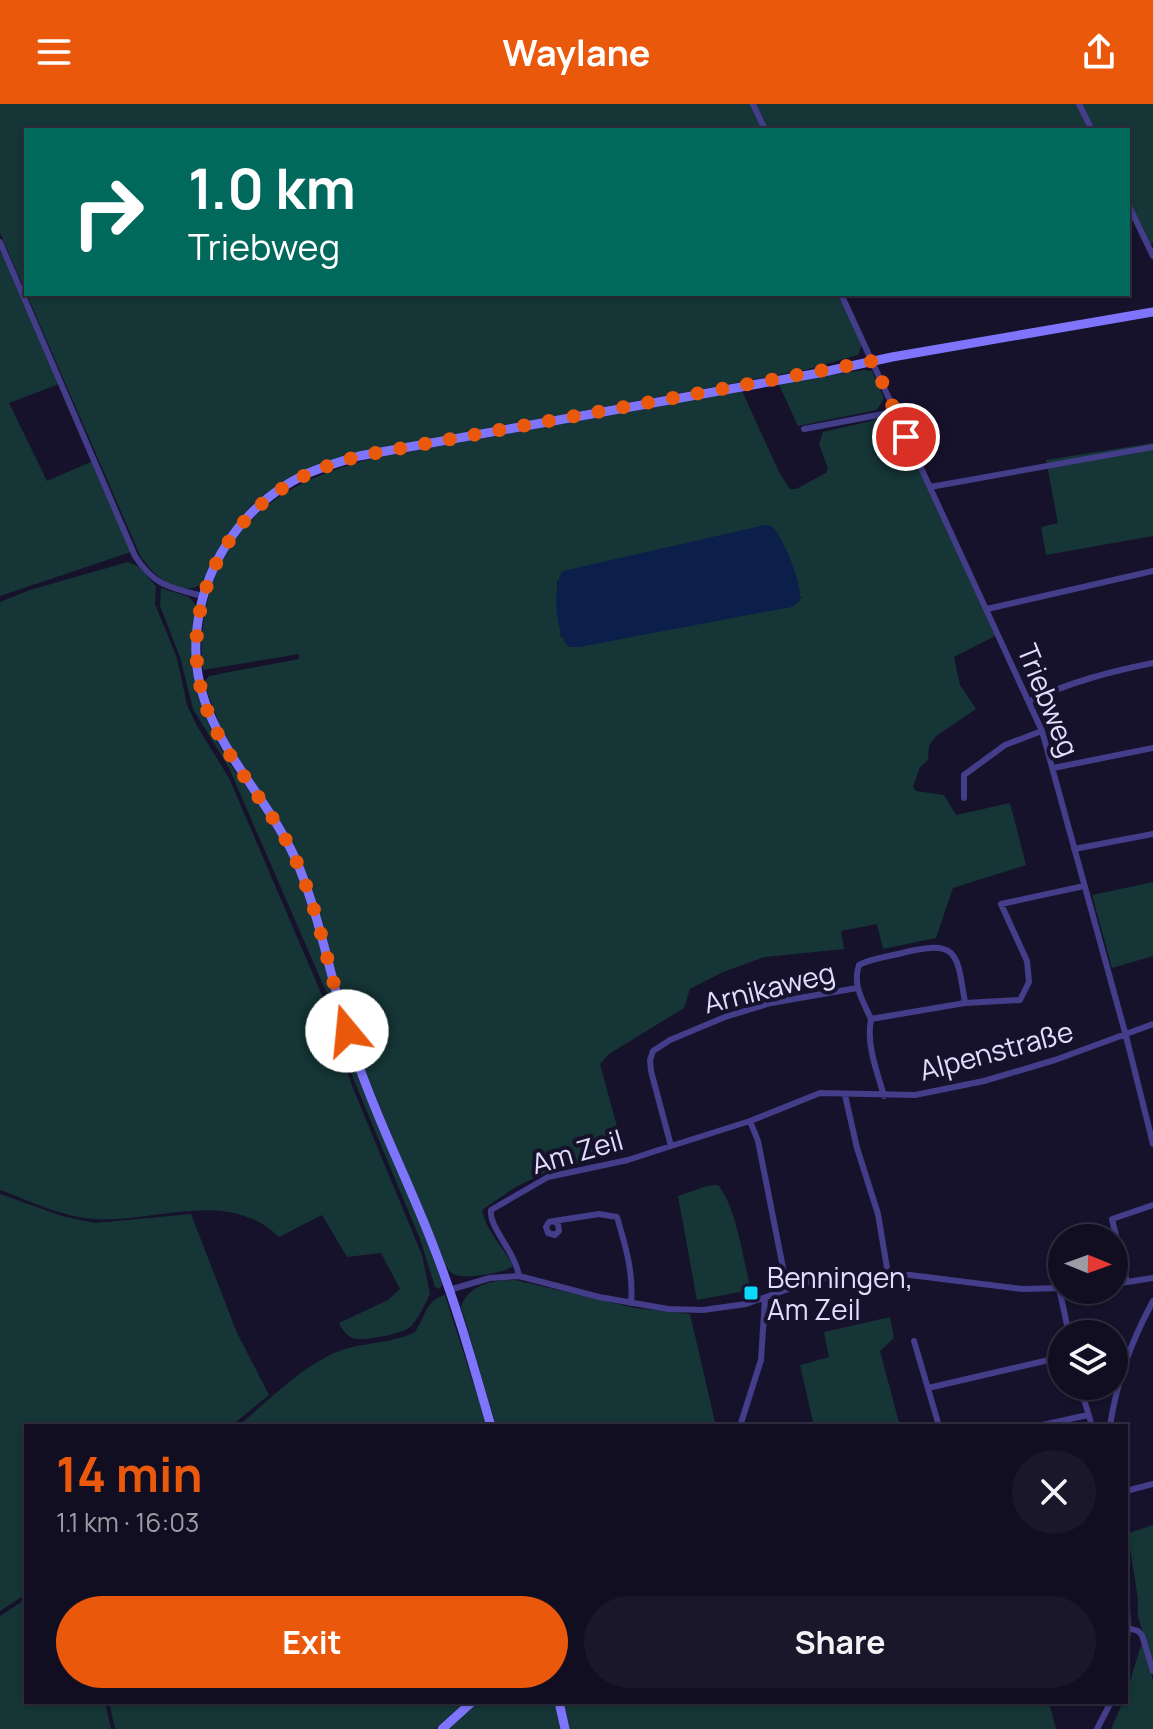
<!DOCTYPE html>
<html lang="en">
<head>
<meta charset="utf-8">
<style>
	body { margin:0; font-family:Manrope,sans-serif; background:#1a172a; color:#f1f3f6; height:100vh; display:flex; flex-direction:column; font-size:30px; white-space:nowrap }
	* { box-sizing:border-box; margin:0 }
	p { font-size:26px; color:#9c9ca5 }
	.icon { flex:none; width:44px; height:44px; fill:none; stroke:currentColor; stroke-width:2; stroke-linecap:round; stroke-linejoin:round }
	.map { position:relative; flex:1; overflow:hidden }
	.drawer { position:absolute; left:24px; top:1320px; width:1104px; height:280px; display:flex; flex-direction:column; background:#110e21; border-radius:0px; box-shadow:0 2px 6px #0004,0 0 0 2px #302e3f }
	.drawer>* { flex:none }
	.top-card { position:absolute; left:24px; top:24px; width:1106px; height:168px; border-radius:0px; box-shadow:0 2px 6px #0004,0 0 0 2px #302e3f; background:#00695c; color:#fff; overflow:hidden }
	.needle { width:52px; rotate:91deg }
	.controls { position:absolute; left:1048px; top:1120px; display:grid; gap:16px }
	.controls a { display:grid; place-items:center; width:80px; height:80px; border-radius:50%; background:#110e21; box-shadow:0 2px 6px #0004,0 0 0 2px #302e3f; font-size:40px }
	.pin { position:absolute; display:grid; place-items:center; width:68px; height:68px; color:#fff; margin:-34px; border:4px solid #fff; border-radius:50%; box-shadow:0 2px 8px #0007 }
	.me { position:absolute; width:88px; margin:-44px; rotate:343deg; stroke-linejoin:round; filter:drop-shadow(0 0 6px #0008) }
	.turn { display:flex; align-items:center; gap:28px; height:168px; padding:0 32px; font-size:36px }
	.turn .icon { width:104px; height:104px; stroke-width:2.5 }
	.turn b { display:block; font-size:56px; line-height:68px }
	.round { display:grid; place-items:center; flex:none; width:84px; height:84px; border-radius:42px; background:#1a172a }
	.head { display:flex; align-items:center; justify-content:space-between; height:136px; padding:0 32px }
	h1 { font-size:48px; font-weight:700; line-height:60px; color:#ea580c }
	.cta { display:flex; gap:16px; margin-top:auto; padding:16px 32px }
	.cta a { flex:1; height:92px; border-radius:48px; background:#ea580c; color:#fff; font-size:32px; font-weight:700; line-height:92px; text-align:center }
	.cta a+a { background:#1a172a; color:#f1f3f6 }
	header { display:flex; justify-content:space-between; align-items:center; height:104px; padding:0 32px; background:#ea580c; color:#fff; font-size:36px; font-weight:700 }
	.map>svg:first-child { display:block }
	.green { fill:#153536; fill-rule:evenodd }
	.water { fill:#0c1f4a }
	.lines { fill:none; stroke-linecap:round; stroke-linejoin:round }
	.street { stroke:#443d8a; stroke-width:6 }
	.secondary { stroke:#7f75fd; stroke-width:9 }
	.route { stroke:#ea580c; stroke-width:14; stroke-dasharray:0 25.2 }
	.poi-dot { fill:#0bd8fc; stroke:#17122c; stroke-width:3 }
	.labels { text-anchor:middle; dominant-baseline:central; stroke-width:8; stroke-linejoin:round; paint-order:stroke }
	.street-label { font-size:28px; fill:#e2ddff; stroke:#17122c }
	.poi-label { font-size:28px; fill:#e2ddff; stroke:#17122c; text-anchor:start }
</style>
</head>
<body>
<header><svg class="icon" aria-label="menu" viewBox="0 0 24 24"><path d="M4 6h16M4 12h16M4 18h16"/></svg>Waylane<svg class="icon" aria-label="share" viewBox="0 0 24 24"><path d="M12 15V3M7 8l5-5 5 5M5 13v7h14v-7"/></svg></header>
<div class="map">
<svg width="1153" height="1625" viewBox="0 0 1153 1625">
	<rect width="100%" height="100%" fill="#17122c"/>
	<path class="green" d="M0,0H1153V139L1150,140L1128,95V26H26V190H839L862,240L858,251L805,266L382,344L278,382L266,390L251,402L231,426L200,481C177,494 149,468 139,449L0,129Z
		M0,146L59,280L9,299L47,377L93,357L131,448L0,492Z
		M864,266L872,267L884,294L877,306L798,322L778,279Z
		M742,287L779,368L790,385H796L826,369L828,365L819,340L823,328L888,313L896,316L995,532L954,553L960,581L976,605L936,632L929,642L928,656L920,663L913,683L916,687L944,691L956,711L1010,699L1026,761L953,784L936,834L883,845L877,820L841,827L844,845L765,853L723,868L690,885L684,904L609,950L600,960L624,1048L546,1068L514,1084L482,1106C486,1127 503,1142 513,1162C505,1169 467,1175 456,1171C449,1169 447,1163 443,1157L363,961L304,764L287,728L224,632L206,585L205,577L209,572L299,555V550L203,566C199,540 203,512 210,487C235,404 301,372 379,353ZM557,477L802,493L791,503L561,533L557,500Z
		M1153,339V432L1046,451L1041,423L1058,419L1046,356Z
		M128,458L138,462L156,482L155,500L177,554L187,601L197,622L229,674L324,896L352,982L422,1151L430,1190C425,1200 418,1216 410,1223C402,1230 361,1238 352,1234C346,1231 342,1225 339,1219L388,1196L400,1185L381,1149L347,1153L322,1111L279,1133C228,1083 156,1119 95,1115C62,1113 30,1097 0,1086V498L30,486Z
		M161,484L189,493L196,501C195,532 196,592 209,621C231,671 273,711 294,762C320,825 330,895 353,960C380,1034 418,1104 442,1180L440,1185L435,1183L420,1135L353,974L331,899L229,664L193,605L180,553L160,502Z
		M1153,778V852L1112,864L1092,791Z
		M718,1081C737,1104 743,1156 751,1186L697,1196L678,1092L707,1082Z
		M0,1090L62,1112L95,1119L191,1110L237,1229L269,1291L231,1322H26V1490L0,1507Z
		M515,1176L635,1204L690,1210L716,1322H496L461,1203C469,1180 493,1176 515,1176Z
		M445,1191L487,1322H238C267,1298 302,1262 337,1248C362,1238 391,1240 415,1228C425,1214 426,1195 445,1191Z
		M890,1213L894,1234L880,1247L900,1322H814L800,1261L829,1253L824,1228Z
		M1126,1418L1129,1429L1153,1421V1559L1138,1513V1496Z
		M26,1495V1598H105L111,1625H0V1512Z
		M1142,1538L1153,1576V1625H1111L1123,1598H1126V1590Z
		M109,1598H465L435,1625H115Z
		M478,1598H555L560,1625H447Z
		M563,1598H1049L1056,1625H569Z"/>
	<path class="water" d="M765,421L772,422C783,433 805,485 799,498L791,503L579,543H569C555,530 552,482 563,467Z"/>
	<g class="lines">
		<path class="street" d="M753,0L765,26
			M1079,0L1092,26
			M1128,100L1153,152
			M0,138L135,452C154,482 171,484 203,492
			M841,190L1042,627L1126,932L1153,1040
			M804,325L894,308
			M930,383L1153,343
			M987,505L1153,467
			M1030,597C1070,578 1109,568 1153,559
			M1053,664L1153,644
			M964,694V671L1005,641L1042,627
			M1074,745L1153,730
			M871,915C863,897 852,881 859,861C872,854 887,853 902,849C958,835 957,848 965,899
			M845,991L857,1044L878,1110L888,1170
			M884,992C877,967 866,941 871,915L965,899L1020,896L1029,878L1027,857L1001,800L1084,782
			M750,1017L758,1037L787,1184
			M671,1042L651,967L650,956L653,947L670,936L725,913L771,899L857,884
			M554,1117L599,1110L617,1113C625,1140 634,1170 631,1199
			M554,1117L558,1120L559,1127L555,1131L548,1129L546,1123L549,1118Z
			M519,1172C515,1147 489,1124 491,1106L548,1073L628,1056L671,1042L750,1017L820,989L915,991L984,977L1055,956L1153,920
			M1127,1178L1112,1115L1153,1101
			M1114,1180L1153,1174
			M1059,1184L1069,1230
			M449,1186L490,1174L519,1172L599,1193L668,1205L703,1206L746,1200L814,1176L853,1170L910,1171L1022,1185L1062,1184
			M914,1237L939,1322
			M1080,1282L1092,1322
			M928,1284L1062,1253
			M740,1322L761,1256L765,1194
			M1038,1322L1088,1311
			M1110,1322C1117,1276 1131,1238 1153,1197
			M1126,1387L1153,1380
			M1126,1482L1128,1524L1126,1546
			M1128,1524L1138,1527L1142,1531L1153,1567
			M1097,1625L1111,1598"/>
		<path class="secondary" d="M491,1322C474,1264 458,1206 436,1149C411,1082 377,1017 354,948C333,888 323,823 299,763C267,685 191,628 196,536C200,466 239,404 302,372C320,363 340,358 359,352L819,269L892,253L1153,208
			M559,1598L565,1625
			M442,1625L472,1598"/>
	</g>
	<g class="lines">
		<path class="route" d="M347,927C329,869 319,806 294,752C271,702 230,662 209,611C176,527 210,429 286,382C309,367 333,360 359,352L873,257L906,333"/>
	</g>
	<rect class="poi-dot" x="743" y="1181" width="16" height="16" rx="4"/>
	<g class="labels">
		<g class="street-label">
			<text transform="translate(1049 596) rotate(68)">Triebweg</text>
			<text transform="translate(769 883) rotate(-14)">Arnikaweg</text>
			<text transform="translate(996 946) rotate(-15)">Alpenstraße</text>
			<text transform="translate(577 1047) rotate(-16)">Am Zeil</text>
		</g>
		<g class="poi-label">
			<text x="767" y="1173">Benningen,<tspan x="767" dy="32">Am Zeil</tspan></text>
		</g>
	</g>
</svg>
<div class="controls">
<a><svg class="needle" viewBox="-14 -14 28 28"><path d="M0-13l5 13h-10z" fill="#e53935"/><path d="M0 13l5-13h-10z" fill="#9c9ca5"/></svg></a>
<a><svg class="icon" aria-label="layers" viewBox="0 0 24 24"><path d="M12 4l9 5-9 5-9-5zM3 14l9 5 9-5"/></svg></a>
</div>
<div class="pin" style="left:906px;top:333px;background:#d93025"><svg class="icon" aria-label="arrive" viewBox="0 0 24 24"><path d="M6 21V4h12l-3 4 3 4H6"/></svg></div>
<svg class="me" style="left:347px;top:927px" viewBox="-20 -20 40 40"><circle r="19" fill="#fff"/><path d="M0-13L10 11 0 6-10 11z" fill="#ea580c"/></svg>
<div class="top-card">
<div class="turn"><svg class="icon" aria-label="right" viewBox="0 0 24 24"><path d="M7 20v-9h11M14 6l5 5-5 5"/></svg><div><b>1.0 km</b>Triebweg</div></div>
</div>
<section class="drawer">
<div class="head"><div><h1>14 min</h1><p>1.1 km · 16:03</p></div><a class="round"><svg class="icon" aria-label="close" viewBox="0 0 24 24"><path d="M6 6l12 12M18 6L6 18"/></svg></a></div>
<div class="cta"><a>Exit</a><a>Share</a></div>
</section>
</div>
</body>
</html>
